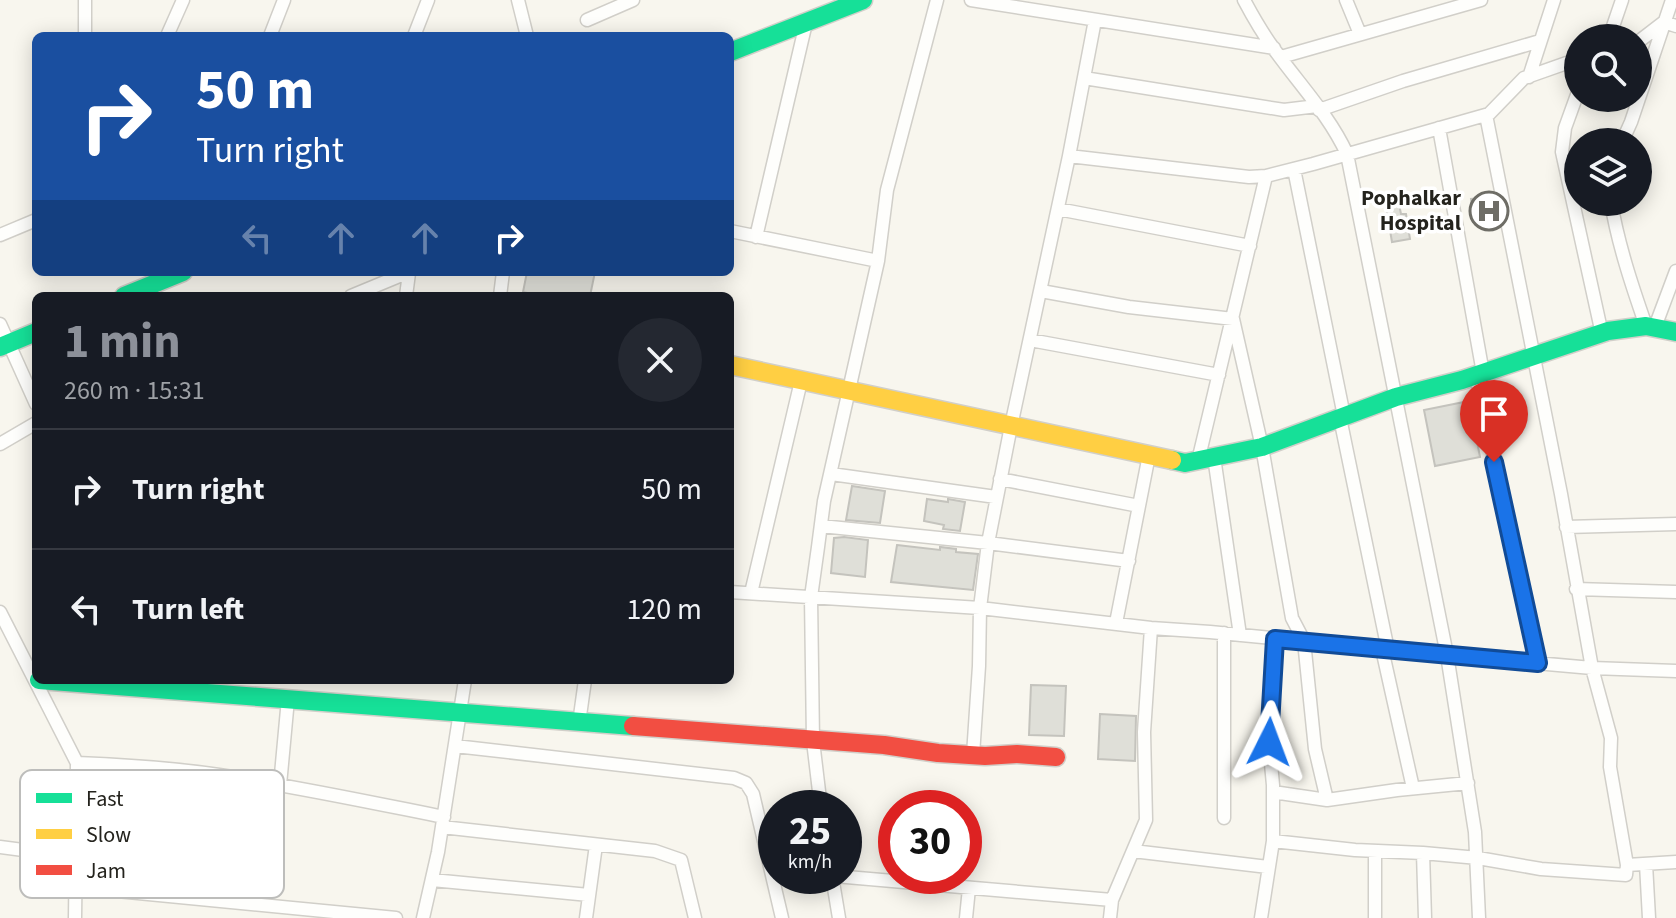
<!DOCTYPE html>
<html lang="en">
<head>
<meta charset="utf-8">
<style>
	body { margin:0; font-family:"Source Sans 3",sans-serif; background:#242831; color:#f1f3f6; height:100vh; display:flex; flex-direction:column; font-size:30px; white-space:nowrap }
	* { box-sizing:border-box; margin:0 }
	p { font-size:26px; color:#9ea1a6 }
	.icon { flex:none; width:44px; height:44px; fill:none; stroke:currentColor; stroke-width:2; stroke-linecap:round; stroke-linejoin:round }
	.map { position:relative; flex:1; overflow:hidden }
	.details { position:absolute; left:32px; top:292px; width:702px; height:392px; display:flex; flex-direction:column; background:#171b24; border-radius:12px; box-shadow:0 4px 20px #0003 }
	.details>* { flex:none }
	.guide { position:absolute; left:32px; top:32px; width:702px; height:244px; border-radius:12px; box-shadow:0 4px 20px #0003; background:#1a4fa0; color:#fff; overflow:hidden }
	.controls { position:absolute; left:1564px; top:24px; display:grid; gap:16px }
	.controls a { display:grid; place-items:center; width:88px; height:88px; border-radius:50%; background:#171b24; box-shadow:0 4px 20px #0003; font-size:40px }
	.speed { position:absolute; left:758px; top:790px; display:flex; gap:16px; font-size:40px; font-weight:700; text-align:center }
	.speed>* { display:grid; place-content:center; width:104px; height:104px; border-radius:50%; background:#171b24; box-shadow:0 4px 20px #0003; line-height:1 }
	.speed small { font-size:20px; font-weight:400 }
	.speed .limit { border:12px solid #d22; background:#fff; color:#111 }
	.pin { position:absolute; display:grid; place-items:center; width:68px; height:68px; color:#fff; margin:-82px -34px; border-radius:50% 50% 50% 0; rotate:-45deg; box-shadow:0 0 8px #0007 }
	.pin .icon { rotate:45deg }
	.me { position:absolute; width:88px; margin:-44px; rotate:3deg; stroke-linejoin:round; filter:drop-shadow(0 0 6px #0008) }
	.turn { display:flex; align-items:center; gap:28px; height:168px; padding:0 32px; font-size:36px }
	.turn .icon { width:104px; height:104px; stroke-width:2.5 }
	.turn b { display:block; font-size:56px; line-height:68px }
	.lanes { display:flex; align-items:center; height:76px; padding:0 32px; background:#0003; justify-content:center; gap:40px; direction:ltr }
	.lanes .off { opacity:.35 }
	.round { display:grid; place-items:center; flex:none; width:84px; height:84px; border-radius:42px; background:#242831 }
	.headline { display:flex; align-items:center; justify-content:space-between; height:136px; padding:0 32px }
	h1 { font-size:48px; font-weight:700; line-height:60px; color:#8c9099 }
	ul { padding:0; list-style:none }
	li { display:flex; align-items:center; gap:24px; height:120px; padding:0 32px; border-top:2px solid #363941 }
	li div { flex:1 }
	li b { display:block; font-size:30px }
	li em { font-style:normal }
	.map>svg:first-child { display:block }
	.building { fill:#dfdfd8; stroke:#c4c3bd; stroke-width:2 }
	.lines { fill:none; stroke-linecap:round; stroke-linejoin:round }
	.street-casing { stroke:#d1cfc9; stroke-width:15 }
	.fast-casing { stroke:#d1cfc9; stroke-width:21 }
	.slow-casing { stroke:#d1cfc9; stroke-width:21 }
	.jam-casing { stroke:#d1cfc9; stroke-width:21 }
	.street { stroke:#fefefc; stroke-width:12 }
	.fast { stroke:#16e098; stroke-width:18 }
	.slow { stroke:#ffcf43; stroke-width:18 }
	.jam { stroke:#f24e42; stroke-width:18 }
	.route-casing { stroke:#114b97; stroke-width:20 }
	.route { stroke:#1a73e8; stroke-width:14 }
	.labels { text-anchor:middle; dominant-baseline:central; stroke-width:7; stroke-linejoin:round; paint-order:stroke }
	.poi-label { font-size:22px; font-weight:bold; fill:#24231d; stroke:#fff; text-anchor:end }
	.key { fill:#fff; stroke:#bdbdbb; stroke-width:2 }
	.key-label { font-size:22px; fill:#24231d }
</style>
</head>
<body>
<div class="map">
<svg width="1676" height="918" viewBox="0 0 1676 918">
	<rect width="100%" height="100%" fill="#f8f6ee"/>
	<path class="building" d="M1493,197L1497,219L1473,222L1471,199Z
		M1398,199L1401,214H1406L1410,239L1392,242L1385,201Z
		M527,272H595L590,296H541L523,292Z
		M1469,401L1480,457L1435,466L1424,410Z
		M852,486L885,491L880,523L846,520Z
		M927,499L948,502V499L965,502L960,531L943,529L944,525L924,521Z
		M844,537L868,540L865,577L831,573L834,538Z
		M897,545L940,550V547L956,549V552L978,554L973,590L891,582Z
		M1031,685L1066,686L1064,736L1029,735Z
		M1100,714L1136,716L1135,761L1098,759Z"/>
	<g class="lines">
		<g class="street-casing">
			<path id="street" d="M518,0L527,36
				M971,0L1274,48
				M1244,0C1253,17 1263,34 1274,49C1299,84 1329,115 1347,154L1447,655L1475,832L1479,918
				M1346,0L1360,34
				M587,20L633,0
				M1095,20L1069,156L1249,177L1266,176L1313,164L1489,114L1524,78L1578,59
				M85,36V0
				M167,36L183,0
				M270,36L284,0
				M414,36L428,0
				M1609,38L1622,0
				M1638,42L1664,22L1676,26
				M1281,57L1481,0
				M1529,77L1554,0
				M1084,78L1284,110L1317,106
				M1578,92L1565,128L1562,152L1602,334
				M1319,110L1403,81L1540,41
				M1486,115L1561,494L1592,668L1611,738L1610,767L1627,865
				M1439,128L1483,373
				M1622,142L1631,122L1672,0
				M1294,169L1344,416
				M1611,202C1618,244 1632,286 1646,326
				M1058,209L1250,246
				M730,231L878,261
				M0,235L36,220
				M756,237L806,23
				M1041,291L1129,307L1233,319L1262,447L1292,618L1304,641L1315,749L1327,800
				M351,296L409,272
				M406,296L409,273
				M500,296L503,272
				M0,324L36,404
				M1655,327L1676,271
				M1030,340L1219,375
				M1476,375L1538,663
				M1340,418L1388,650
				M0,444L36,423
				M1214,457L1240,635
				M1198,461L1266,176
				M831,474L996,497
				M1000,479L1139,506
				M821,526L988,543L1129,561
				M1566,527L1676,524
				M1576,589L1676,592
				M730,592L980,608L1151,628L1210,632L1447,655L1592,668L1676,671
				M751,593L801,381
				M0,612L77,763L75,918
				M1116,623L1149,455
				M1224,633V818
				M1382,649L1413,788
				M579,723L585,680
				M455,746L734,778L746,783L753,794L782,918
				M973,755L979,666L980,608L988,543L1011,426L1069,156
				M77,763C125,765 172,768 219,775C294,786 369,802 444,817
				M280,785L288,699
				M1273,792L1327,800L1397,790L1468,783
				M821,808L813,741L811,597L818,547L824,501L878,261L887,190L937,0
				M442,827L655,851L681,860L695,918
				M1273,841L1355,850L1423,853L1478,858L1541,869L1626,875L1627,865L1676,862
				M0,847L76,857
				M1133,851L1268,867
				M1375,851V918
				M1423,853L1425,918
				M1646,864L1649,918
				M832,876L839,918
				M835,876L1112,900
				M432,880L589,895
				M76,887L396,918
				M423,918L438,852L465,680
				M586,918L596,845
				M966,918L969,888
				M1110,918L1112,900L1146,820L1144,732L1151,628
				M1261,918L1273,841V785L1269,742L1275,639"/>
		</g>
		<g class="fast-casing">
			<path id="fast" d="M730,52L863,0
				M124,296L183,272
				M0,347L36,332
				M1172,460L1185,463L1262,447L1396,397L1462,380L1608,331L1646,326L1676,332
				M39,680L633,726"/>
		</g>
		<g class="slow-casing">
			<path id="slow" d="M730,365L1172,460"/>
		</g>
		<g class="jam-casing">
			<path id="jam" d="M633,726L884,745L938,753L985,756L1017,754L1056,757"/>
		</g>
		<use href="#street" class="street"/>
		<use href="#fast" class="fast"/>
		<use href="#slow" class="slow"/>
		<use href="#jam" class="jam"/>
	</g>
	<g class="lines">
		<g class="route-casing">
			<path id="route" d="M1269,742L1275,639L1538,663L1494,462"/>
		</g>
		<use href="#route" class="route"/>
	</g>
	<defs>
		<g id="hospital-ring" transform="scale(2)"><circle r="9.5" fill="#fff" stroke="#6e6d66" stroke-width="1.5"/><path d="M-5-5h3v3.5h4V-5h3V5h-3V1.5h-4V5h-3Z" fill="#6e6d66"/></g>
	</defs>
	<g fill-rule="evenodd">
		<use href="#hospital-ring" x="1489" y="211"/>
	</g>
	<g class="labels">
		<g class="poi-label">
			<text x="1461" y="198">Pophalkar<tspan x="1461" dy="25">Hospital</tspan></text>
		</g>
	</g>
	<rect x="20" y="770" width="264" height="128" rx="12" class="key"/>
	<rect x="36" y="793" width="36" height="10" fill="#16e098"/>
	<rect x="36" y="829" width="36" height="10" fill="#ffcf43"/>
	<rect x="36" y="865" width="36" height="10" fill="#f24e42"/>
	<g class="key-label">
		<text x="86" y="806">Fast</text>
		<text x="86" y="842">Slow</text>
		<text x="86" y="878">Jam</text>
	</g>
</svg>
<div class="controls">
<a><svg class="icon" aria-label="search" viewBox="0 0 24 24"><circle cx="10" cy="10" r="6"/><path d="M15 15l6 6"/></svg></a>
<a><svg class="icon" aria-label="layers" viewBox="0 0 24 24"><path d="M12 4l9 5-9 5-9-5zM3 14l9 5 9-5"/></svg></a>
</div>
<div class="speed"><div>25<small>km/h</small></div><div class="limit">30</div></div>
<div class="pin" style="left:1494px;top:462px;background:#d93025"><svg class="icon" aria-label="arrive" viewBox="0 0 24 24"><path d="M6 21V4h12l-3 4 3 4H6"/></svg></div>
<svg class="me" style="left:1269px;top:742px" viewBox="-20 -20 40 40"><path d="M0-17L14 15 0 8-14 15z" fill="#1a73e8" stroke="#fff" stroke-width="4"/></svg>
<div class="guide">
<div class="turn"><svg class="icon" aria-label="right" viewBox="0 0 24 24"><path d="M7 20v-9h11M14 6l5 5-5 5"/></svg><div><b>50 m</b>Turn right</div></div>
<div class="lanes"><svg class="icon off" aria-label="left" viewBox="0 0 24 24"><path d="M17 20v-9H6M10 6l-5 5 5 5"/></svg><svg class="icon off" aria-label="ahead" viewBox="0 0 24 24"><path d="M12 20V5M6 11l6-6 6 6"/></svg><svg class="icon off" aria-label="ahead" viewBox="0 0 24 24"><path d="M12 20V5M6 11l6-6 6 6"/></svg><svg class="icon" aria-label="right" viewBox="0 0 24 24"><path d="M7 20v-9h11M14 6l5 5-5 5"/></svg></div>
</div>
<section class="details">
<div class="headline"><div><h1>1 min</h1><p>260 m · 15:31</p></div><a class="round"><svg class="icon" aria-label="close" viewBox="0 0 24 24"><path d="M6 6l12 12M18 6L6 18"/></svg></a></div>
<ul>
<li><svg class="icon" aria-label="right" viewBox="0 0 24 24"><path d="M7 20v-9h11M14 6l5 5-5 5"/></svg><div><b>Turn right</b></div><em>50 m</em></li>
<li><svg class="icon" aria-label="left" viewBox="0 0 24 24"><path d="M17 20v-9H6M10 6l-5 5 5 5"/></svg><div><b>Turn left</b></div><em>120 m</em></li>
</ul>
</section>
</div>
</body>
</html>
